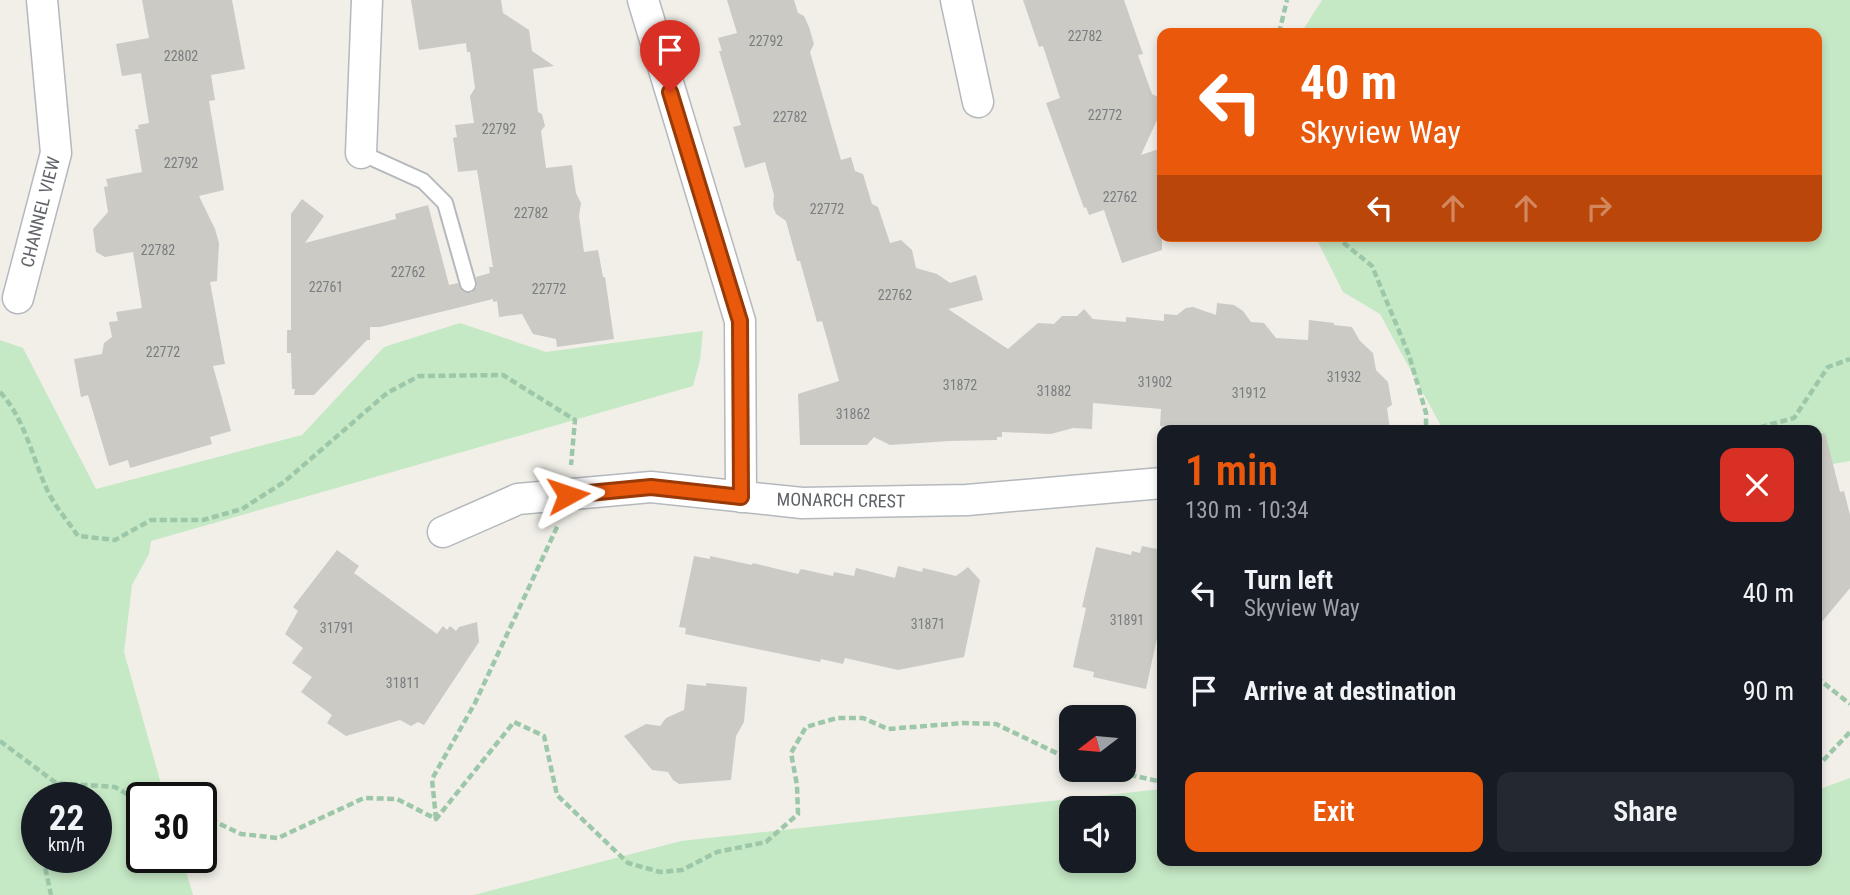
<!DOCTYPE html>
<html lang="en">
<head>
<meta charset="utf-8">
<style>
	body { margin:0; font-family:"Roboto Condensed",sans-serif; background:#242831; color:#f1f3f6; height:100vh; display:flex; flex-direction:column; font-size:26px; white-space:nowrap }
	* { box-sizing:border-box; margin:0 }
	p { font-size:23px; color:#9ea1a6 }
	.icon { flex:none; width:38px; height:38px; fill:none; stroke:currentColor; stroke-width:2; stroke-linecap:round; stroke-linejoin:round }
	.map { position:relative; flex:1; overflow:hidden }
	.details { position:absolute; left:1157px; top:425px; width:665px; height:441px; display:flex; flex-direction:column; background:#171b24; border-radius:14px; box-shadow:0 4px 10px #0003 }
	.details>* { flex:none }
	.top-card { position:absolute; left:1157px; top:28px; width:665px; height:214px; border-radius:14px; box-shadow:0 4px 10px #0003; background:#ea580c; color:#fff; overflow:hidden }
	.needle { width:46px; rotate:254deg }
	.tools { position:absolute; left:1059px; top:705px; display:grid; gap:14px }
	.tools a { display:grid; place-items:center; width:77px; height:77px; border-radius:14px; background:#171b24; box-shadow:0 4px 10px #0003; font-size:35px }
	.speed { position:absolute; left:21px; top:782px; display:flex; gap:14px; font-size:35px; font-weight:700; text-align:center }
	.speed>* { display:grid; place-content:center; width:91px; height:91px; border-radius:50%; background:#171b24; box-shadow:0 4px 10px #0003; line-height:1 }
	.speed small { font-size:18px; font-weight:400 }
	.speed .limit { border:4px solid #111; border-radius:10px; background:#fff; color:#111 }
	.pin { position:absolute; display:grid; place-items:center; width:60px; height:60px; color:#fff; margin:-72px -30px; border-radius:50% 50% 50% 0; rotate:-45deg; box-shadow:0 0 7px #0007 }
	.pin .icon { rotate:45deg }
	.me { position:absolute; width:77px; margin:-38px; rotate:85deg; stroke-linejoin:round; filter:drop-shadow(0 0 5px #0008) }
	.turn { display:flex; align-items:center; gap:24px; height:147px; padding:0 28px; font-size:32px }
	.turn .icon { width:91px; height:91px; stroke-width:2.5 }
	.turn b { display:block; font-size:49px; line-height:60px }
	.lanes { display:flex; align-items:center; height:66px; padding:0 28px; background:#0003; justify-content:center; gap:35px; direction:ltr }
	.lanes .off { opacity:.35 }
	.round { display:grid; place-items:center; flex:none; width:74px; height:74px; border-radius:14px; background:#242831 }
	.summary { display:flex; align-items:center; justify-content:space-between; height:119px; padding:0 28px }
	h1 { font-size:42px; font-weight:600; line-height:52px; color:#ea580c }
	.primary-button { display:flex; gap:14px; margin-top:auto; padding:14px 28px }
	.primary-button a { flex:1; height:80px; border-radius:14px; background:#ea580c; color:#fff; font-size:28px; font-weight:600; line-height:80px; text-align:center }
	.primary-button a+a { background:#242831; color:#f1f3f6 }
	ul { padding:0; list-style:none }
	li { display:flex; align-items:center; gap:21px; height:98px; padding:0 28px }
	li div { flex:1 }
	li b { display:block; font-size:26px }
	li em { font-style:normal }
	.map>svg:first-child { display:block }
	.green { fill:#c5e8c5; fill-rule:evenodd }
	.building { fill:#cccac5 }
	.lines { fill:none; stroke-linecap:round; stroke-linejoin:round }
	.lane-casing { stroke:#b5b8bc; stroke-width:18 }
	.street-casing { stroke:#b5b8bc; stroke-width:33 }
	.path { stroke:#9cc7a9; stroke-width:4.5; stroke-dasharray:7 3.5; stroke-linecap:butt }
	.lane { stroke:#fff; stroke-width:14 }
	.street { stroke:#fff; stroke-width:30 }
	.route-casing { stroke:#983908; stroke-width:18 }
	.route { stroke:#ea580c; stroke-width:12 }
	.labels { text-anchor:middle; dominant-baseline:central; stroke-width:7; stroke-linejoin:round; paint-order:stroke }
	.number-label { font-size:14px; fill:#7a7d7f }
	.street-label { font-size:18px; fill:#5f6368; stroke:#fff }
</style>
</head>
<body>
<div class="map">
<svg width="1850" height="895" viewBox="0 0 1850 895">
	<rect width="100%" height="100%" fill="#f1efe8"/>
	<path class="green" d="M1322,0H1850V461L1817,467L1816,430H1440V424L1380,314L1343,292L1315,236H1816V33H1301Z
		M460,323L546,352L703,331L700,360L693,386L151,541L149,554L132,585L124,652L165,798H142V858H182L193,895H0V340L23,348L96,489L302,435L384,347ZM37,798H96V858H37Z
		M1850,778V895H474L681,841L1162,789V861H1816L1817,790ZM1071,808H1124V861H1071Z"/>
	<path class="building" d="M142,0H232L245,69L211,75L215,100L209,101L224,190L199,196L215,229L219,243L217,281L210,282L225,364L213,366L231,431L210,437L212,444L130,468L128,460L109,466L88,395L81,397L74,359L102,354L104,343L112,337L109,322L118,321L116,312L142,308L133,252L105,257L96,252L93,229L108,212L104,187L108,186L106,179L142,172L135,129H139L138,125L149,123L141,73L122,76L116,44L149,38Z
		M411,0H501L503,13L529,30L532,51L554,66L533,69L538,112L542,114L545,126L541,131L546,168L572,165L576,193L581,203L579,216L584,252L598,250L603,277H605L614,339L557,347L556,339L533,334L522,314L499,317L497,301L493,302V299L380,327H370V340H367L314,395H294L295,389H292L291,353H287V330H291V214L302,199L324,216L305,243L396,219L395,214L428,205L449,285L458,283L462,291L471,293L477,287L476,277L490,273L489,267H493L477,170L458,172L453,138L457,137L455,125L474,123L470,96L475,88L470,52H467L466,43L419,50Z
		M727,0H794L798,13L804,16L809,27L814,44L810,52L841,160L851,157L855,171L863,174L872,204L878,207L890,243L901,240L912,250L916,268L937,274L950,283L976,275L983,300L948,309L1008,349L1038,323L1054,324L1062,316H1077L1084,309L1093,319L1126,322V317L1164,321V314L1177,315L1186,308L1193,307L1216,315L1217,303L1234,305L1243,311L1251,322L1264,323L1276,338L1308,340L1309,320L1334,323V325L1352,327L1360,341L1373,353L1376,370L1388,382L1392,405L1387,408L1390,430H1205L1160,426L1161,409L1093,403L1092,429L1073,428L1051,434L1002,432V437H997V440L950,441L890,445L874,437L867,445H800L798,394L839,381L822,321L817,322L800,261H797L786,221L776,214L773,206L774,195L765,162L745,168L733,127L741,125L719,51H722L718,38L737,33Z
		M1023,0H1124L1143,54L1138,55L1152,94L1162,99V109L1141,155L1162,148V250L1122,263L1104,210L1089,215L1086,207L1084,208L1046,103L1060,98L1043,46L1039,47Z
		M1825,433L1840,492L1844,491L1850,515V588L1816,629V434Z
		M1142,546L1162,550V615L1146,689L1093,677L1094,672L1073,667L1086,608L1082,607L1096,547L1131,555L1132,551L1140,553Z
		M337,550L359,566L354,573L437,634L443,626L447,630L450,626L456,631L459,627L477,622L479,642L424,725L418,722L411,726L400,720L346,736L327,723L332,715L301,692L312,677L292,663L303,648L285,634L298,611L293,607Z
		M694,556L710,559V556L752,565L753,563L798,574L801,569L833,576L834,572L854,576L856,568L895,578L898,566L922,572L923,568L956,576L968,567L980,580L964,657L898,670L845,658L843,664L821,659L820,662L685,634L686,628L679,627Z
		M706,683L747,687L744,722L736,736L731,780L679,784L673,780L668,772L652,770L624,736L646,724L660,726L666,718L684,710L687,684L706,686Z"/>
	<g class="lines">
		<g class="lane-casing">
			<path id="lane" d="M361,153L423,181L445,203L468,284"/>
		</g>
		<g class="street-casing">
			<path id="street" d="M643,0L740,321L741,497
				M956,0L978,102
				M361,153L367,0
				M18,298L56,153L42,0
				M443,532L518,499L651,487L802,503L967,500L1162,483"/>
		</g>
		<path class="path" d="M1279,33L1287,0
			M1335,236L1372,266L1409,355L1426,413V430
			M0,392C24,418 31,453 45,485C52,503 67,520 78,536L115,540L151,520H203L242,509L284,482L387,393L419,376L503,375L575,420L571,465
			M1750,430L1794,418L1828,367L1850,359
			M1816,677L1850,704
			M0,741L56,783L115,787L142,803
			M1816,768L1850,732
			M1109,770L1162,782
			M43,798L56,783
			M37,805L29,814L37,838
			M201,815L241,834L278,838L364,798L397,799L436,819L514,722L544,736L557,795L628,863L660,872L682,870L717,852L766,842L798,814L797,785L791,753L806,727L837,718H863L888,729L963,723L996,724L1071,760
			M436,819L432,779L475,703L558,525
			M43,858L51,895"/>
		<use href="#lane" class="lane"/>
		<use href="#street" class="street"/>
	</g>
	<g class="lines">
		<g class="route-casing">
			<path id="route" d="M568,495L651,487L741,497L740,321L670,92"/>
		</g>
		<use href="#route" class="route"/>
	</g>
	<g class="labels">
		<g class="number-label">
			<text x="1085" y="36">22782</text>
			<text x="766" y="41">22792</text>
			<text x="181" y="56">22802</text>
			<text x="1105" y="115">22772</text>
			<text x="790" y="117">22782</text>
			<text x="499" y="129">22792</text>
			<text x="181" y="163">22792</text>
			<text x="1120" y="197">22762</text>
			<text x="827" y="209">22772</text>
			<text x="531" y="213">22782</text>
			<text x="158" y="250">22782</text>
			<text x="408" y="272">22762</text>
			<text x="326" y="287">22761</text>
			<text x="549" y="289">22772</text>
			<text x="895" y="295">22762</text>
			<text x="163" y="352">22772</text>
			<text x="1344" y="377">31932</text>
			<text x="1155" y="382">31902</text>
			<text x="960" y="385">31872</text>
			<text x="1054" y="391">31882</text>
			<text x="1249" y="393">31912</text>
			<text x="853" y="414">31862</text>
			<text x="1127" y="620">31891</text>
			<text x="928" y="624">31871</text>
			<text x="337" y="628">31791</text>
			<text x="403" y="683">31811</text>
		</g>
		<g class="street-label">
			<text transform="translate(40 212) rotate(-76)">CHANNEL VIEW</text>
			<text transform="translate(841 500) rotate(1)">MONARCH CREST</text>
		</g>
	</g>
</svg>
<div class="tools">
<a><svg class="needle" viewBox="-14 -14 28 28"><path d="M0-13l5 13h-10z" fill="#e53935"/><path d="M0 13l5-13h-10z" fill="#9ea1a6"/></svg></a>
<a><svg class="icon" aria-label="sound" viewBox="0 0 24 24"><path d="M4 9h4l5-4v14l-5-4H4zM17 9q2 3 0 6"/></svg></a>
</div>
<div class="speed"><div>22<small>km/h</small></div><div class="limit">30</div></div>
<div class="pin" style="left:670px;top:92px;background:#d93025"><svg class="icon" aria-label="arrive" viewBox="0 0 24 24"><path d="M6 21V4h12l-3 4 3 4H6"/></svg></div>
<svg class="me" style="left:568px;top:495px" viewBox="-20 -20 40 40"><path d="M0-17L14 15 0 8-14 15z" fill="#ea580c" stroke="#fff" stroke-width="4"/></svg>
<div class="top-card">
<div class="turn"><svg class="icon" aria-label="left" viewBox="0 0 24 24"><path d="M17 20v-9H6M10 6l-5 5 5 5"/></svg><div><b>40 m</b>Skyview Way</div></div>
<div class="lanes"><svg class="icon" aria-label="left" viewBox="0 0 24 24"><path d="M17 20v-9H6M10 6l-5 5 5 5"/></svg><svg class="icon off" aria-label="ahead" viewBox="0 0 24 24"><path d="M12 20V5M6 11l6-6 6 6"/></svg><svg class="icon off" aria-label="ahead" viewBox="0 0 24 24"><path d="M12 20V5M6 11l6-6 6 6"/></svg><svg class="icon off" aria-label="right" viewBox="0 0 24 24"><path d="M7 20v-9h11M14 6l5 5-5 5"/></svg></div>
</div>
<section class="details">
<div class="summary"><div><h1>1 min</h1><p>130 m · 10:34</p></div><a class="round" style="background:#d93025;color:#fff"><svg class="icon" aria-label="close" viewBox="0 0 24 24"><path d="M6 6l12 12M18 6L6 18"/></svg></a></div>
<ul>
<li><svg class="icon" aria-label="left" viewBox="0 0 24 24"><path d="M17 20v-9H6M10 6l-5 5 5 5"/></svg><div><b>Turn left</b><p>Skyview Way</p></div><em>40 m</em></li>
<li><svg class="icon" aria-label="arrive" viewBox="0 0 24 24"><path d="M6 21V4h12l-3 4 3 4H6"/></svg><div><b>Arrive at destination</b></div><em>90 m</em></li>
</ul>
<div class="primary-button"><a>Exit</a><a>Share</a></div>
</section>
</div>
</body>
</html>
